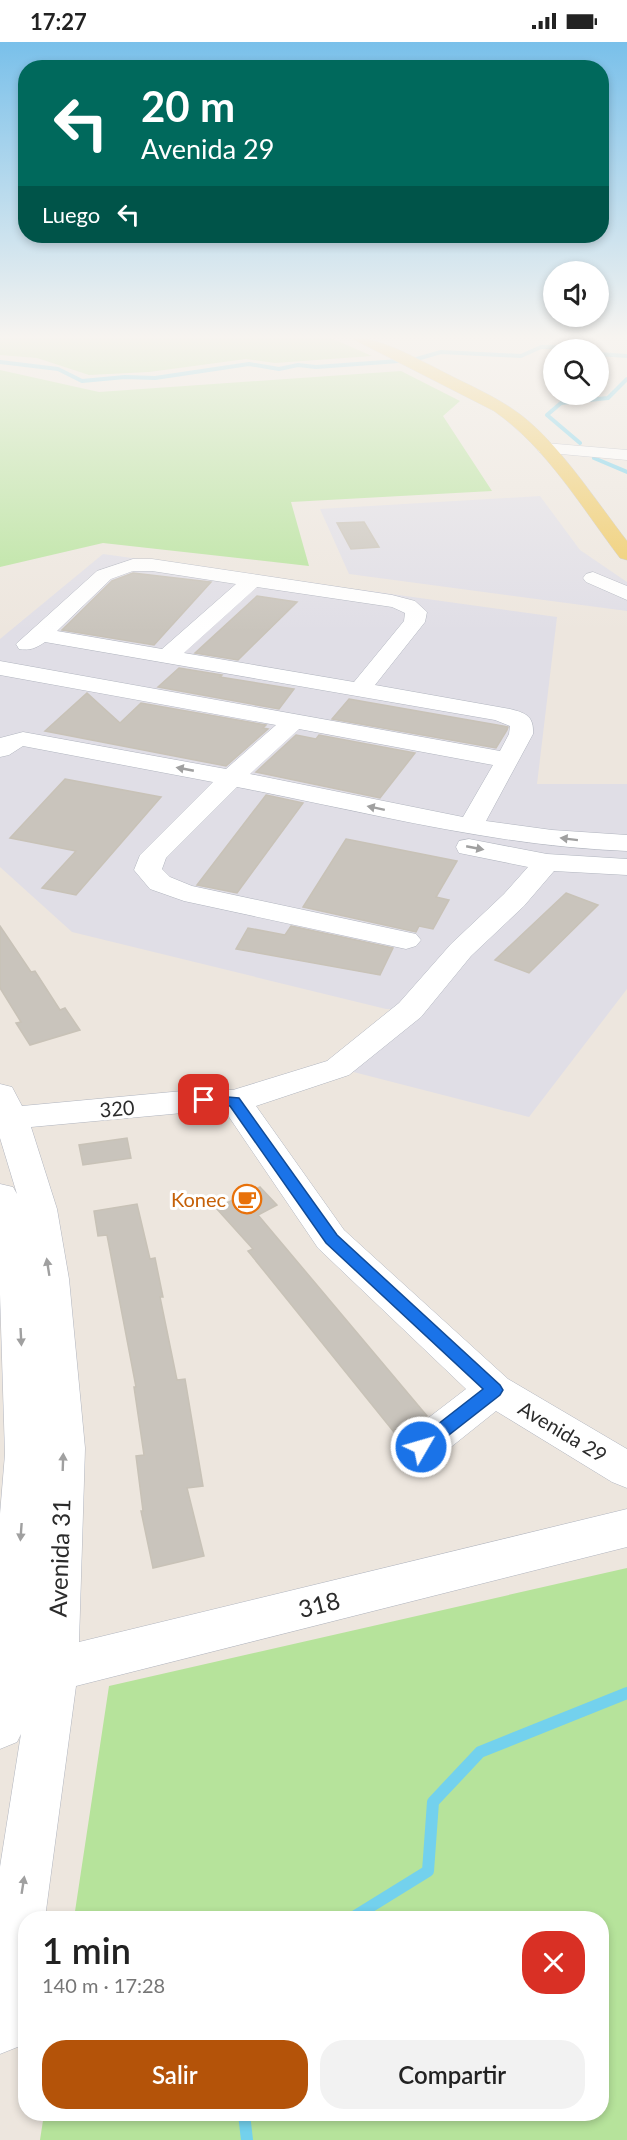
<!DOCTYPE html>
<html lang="es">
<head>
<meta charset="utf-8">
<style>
	body { margin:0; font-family:Lato,sans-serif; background:#f2f2f2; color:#222; height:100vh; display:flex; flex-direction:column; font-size:22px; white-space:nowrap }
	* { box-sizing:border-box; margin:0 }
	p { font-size:20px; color:#767676 }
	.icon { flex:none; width:33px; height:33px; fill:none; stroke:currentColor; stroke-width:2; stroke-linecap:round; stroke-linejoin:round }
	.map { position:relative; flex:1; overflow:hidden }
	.details { position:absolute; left:18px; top:1869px; width:591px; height:210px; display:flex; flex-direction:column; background:#fff; border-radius:24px; box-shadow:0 3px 9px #0003 }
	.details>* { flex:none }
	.hud { position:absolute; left:18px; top:18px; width:591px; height:183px; border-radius:24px; box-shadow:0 3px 9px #0003; background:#00695c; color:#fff; overflow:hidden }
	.controls { position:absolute; left:543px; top:219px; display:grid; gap:12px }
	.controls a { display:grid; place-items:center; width:66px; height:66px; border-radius:50%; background:#fff; box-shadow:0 3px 9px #0003; font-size:30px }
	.pin { position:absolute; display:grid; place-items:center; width:51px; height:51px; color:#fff; margin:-26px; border-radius:12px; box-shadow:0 3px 9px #0006 }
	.me { position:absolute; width:66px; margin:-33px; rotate:52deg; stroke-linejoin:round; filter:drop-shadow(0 0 4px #0008) }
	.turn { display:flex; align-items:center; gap:21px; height:126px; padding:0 24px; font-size:27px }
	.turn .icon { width:78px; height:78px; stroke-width:2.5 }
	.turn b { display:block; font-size:42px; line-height:51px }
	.then { display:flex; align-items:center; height:57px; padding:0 24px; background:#0003; gap:12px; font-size:22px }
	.round { display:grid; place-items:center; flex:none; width:63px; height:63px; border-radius:24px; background:#f2f2f2 }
	.overview { display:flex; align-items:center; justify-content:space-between; height:102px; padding:0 24px }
	h1 { font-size:36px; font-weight:600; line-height:45px }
	.action { display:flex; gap:12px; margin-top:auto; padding:12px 24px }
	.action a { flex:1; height:69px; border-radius:24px; background:#b45309; color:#fff; font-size:24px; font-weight:600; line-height:69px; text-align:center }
	.action a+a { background:#f2f2f2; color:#222 }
	.status { display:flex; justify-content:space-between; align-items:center; height:42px; padding:0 30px; background:#fff; direction:ltr }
	.status svg { height:16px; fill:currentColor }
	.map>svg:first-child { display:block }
	.industrial { fill:#e0dee6 }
	.green { fill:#b6e39b }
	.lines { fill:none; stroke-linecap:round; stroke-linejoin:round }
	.stream-far1 { stroke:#73d1ed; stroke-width:4 }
	.stream { stroke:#73d1ed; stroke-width:12 }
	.building { fill:#c9c4bc; stroke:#c8c2b7; stroke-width:1.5 }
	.minor-casing { stroke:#b1b5bf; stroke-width:1 }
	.major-casing { stroke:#c8c8c8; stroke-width:1 }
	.minor { fill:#fff; fill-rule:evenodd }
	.major { fill:#efc961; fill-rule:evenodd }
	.oneway { fill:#a0a0a0 }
	.route { fill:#1a73e8; stroke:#114b97; stroke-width:1.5 }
	.labels { text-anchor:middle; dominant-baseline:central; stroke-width:6; stroke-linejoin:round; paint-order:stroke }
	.street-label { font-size:20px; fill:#2b2b2b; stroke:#fff }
	.food-label { font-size:20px; fill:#c56008; stroke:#fff; text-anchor:end }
	.near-street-label { font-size:24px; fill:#2b2b2b; stroke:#fff }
</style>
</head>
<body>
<div class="status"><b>17:27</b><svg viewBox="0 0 49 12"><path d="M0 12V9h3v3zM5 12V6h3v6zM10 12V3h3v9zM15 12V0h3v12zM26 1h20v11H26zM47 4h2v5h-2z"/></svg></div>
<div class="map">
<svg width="627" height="2098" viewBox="0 0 627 2098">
	<rect width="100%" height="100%" fill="#ede6de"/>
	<path class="industrial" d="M540,454L580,508L627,540V569L349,532L320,467Z
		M103,512L557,575L537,742H627V947L529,1075L338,1026L409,968L386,967L72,890L0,825V597Z"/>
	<path class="green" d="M0,296H331L372,314L275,321L246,317L149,330L89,333L37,316L0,313Z
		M0,328L99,350L401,329L460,359L443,374L492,449L291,460L309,524L103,501L0,525Z
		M627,1526V2098H40L44,2072H602V1876H74L109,1644Z"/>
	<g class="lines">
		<path class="stream-far1" d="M598,312L627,314
			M0,320L58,327L82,339L125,335L155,336L249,322L279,327L298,323L316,325L413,318L441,310L521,314L541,305H562L567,308
			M580,401L547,373L561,361L608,356L627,337
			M594,416L627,430"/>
		<path class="stream" d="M352,1876L428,1829L433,1760L480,1710L627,1651
			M244,2072L247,2098"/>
	</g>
	<path class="building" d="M364,480L379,505L351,507L337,481Z
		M133,531L211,540L154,603L62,588L112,539Z
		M257,554L297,560L238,618L195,611Z
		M179,626L222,633L220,635L294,647L279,667L158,645Z
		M87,651L120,681L141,661L266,683L263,686L268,687L226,724L45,689Z
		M349,657L503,684L508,685L507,688L496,706L332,677Z
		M296,693L316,697L319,693L415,711L380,756L256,730Z
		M65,737L161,755L76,853L42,846L76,809L10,796Z
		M266,753L303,761L237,851L197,843Z
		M346,797L457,819L436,855L449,858L433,887L419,884L416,890L303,865Z
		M566,851L598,863L529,931L495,918Z
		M0,884L31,930L35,929L60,968L65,966L80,988L30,1003L16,981L21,980L0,946Z
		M291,884L393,906L380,933L236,907L248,886L285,893Z
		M127,1096L131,1116L83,1123L79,1103Z
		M260,1145L277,1163L258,1173L427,1374L404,1392L398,1395L248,1209L253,1207L216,1166Z
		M137,1162L150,1217L155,1216L163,1255H160L177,1338L185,1337L203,1444L187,1446L204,1514L153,1526L141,1469H143L136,1414L144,1413L134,1345H136L107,1193L98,1194L94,1169Z"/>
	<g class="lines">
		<g class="minor-casing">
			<path id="minor" d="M545,401L627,408V418L539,410L537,406L539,402Z
				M133,517H152L392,553L415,559L427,570L425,580L375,643L510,667C526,671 534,674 533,692L486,779L552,788L627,793V809C494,804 367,770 237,745L166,816L162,827L170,835L192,844L416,892L421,898L416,904L406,907L184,859L150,847L134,828L140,813L213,740L23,704L9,713L0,715V696L23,690L226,727L276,683L0,633V619L500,709L509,692L510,684L495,678L45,600C36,606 30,609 19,607L16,602L97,529ZM133,529H152L236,542L162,607L57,589L111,537ZM257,545L392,565L405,571L404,579L354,640L184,611ZM299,687L493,723L463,775L250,732Z
				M593,530L627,544V558L586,540L583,536L586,532Z
				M469,797L547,812L627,817V833L554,829L524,864L471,914L421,975L349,1033L256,1064L344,1188L508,1337L627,1407V1446L612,1440L496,1369L436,1417L421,1422L406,1417L400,1405L406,1393L466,1347L318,1206L225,1069H204L31,1085L57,1167L69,1237L85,1406L79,1600L627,1467V1505L76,1644L45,1876H26V1991L20,2004L0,2012V1825L21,1692L17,1700L0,1707V1472L5,1412L0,1252V1142L13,1145L17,1152L0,1096V1042L12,1045L22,1064L204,1047L233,1048L327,1019L399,961L451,902L504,852L528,825L459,811L456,805L459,799Z"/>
		</g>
		<g class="major-casing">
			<path id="major" d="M351,296C379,295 407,312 432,324C461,340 495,353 521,373C560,403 596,459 627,499V518L620,516C582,466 547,406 494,369Z"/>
		</g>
		<use href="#minor" class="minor"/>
		<use href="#major" class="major"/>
	</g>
	<defs><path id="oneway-solid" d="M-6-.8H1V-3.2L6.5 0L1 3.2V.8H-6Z" transform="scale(1.5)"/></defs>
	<g class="oneway">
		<use href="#oneway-solid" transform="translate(185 727) rotate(-169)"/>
		<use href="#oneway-solid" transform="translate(376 766) rotate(-168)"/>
		<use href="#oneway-solid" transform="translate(569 797) rotate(-173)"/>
		<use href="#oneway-solid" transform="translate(475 806) rotate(11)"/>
		<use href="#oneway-solid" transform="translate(48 1225) rotate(-99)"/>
		<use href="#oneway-solid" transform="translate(21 1295) rotate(87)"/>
		<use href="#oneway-solid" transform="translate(63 1420) rotate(-88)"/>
		<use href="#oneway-solid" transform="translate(21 1490) rotate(94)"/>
		<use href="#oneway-solid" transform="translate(23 1843) rotate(-81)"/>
	</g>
	<linearGradient id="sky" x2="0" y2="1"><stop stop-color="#79c0ea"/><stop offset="0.5" stop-color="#f7f4f0"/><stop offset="1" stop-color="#f7f4f0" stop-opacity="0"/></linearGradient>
	<rect width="627" height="590" fill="url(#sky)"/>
	<path class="route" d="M204,1053L239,1056L337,1193L500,1343L503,1348L500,1353L427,1410L421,1412L415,1410L412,1405L415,1400L483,1347L326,1201L230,1064L199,1061L197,1058Z"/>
	<defs>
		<g id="cafe-ring" transform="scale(1.5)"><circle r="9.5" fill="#fff" stroke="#e8710a" stroke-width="1.5"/><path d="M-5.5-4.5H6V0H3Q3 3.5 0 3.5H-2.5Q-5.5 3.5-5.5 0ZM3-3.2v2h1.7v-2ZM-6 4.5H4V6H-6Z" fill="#e8710a"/></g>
	</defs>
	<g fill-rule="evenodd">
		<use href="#cafe-ring" x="247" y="1157"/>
	</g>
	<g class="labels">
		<g class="street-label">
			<text transform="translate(117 1066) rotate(-5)">320</text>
			<text transform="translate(563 1389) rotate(31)">Avenida 29</text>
		</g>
		<g class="food-label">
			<text x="226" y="1157">Konec</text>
		</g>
		<g class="near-street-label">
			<text transform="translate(59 1516) rotate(-88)">Avenida 31</text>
			<text transform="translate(319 1562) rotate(-14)">318</text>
		</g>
	</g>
</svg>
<div class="controls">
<a><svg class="icon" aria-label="sound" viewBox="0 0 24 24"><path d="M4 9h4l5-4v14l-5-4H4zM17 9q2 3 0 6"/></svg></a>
<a><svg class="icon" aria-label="search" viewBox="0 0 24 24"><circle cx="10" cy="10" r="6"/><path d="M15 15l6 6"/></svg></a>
</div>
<div class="pin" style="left:204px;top:1058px;background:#d93025"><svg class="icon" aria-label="arrive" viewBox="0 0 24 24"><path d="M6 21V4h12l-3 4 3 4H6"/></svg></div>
<svg class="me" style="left:421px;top:1405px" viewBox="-20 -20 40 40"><circle r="17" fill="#1a73e8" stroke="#fff" stroke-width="3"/><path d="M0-11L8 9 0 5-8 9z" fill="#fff"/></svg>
<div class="hud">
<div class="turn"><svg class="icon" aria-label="left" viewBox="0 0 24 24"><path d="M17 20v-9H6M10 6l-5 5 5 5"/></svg><div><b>20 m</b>Avenida 29</div></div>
<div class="then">Luego<svg class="icon" aria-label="left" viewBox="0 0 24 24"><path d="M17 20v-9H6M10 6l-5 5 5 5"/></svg></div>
</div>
<section class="details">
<div class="overview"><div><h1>1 min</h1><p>140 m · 17:28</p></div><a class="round" style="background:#d93025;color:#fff"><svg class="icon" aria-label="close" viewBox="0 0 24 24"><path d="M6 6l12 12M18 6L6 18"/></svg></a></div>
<div class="action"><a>Salir</a><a>Compartir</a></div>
</section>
</div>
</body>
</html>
